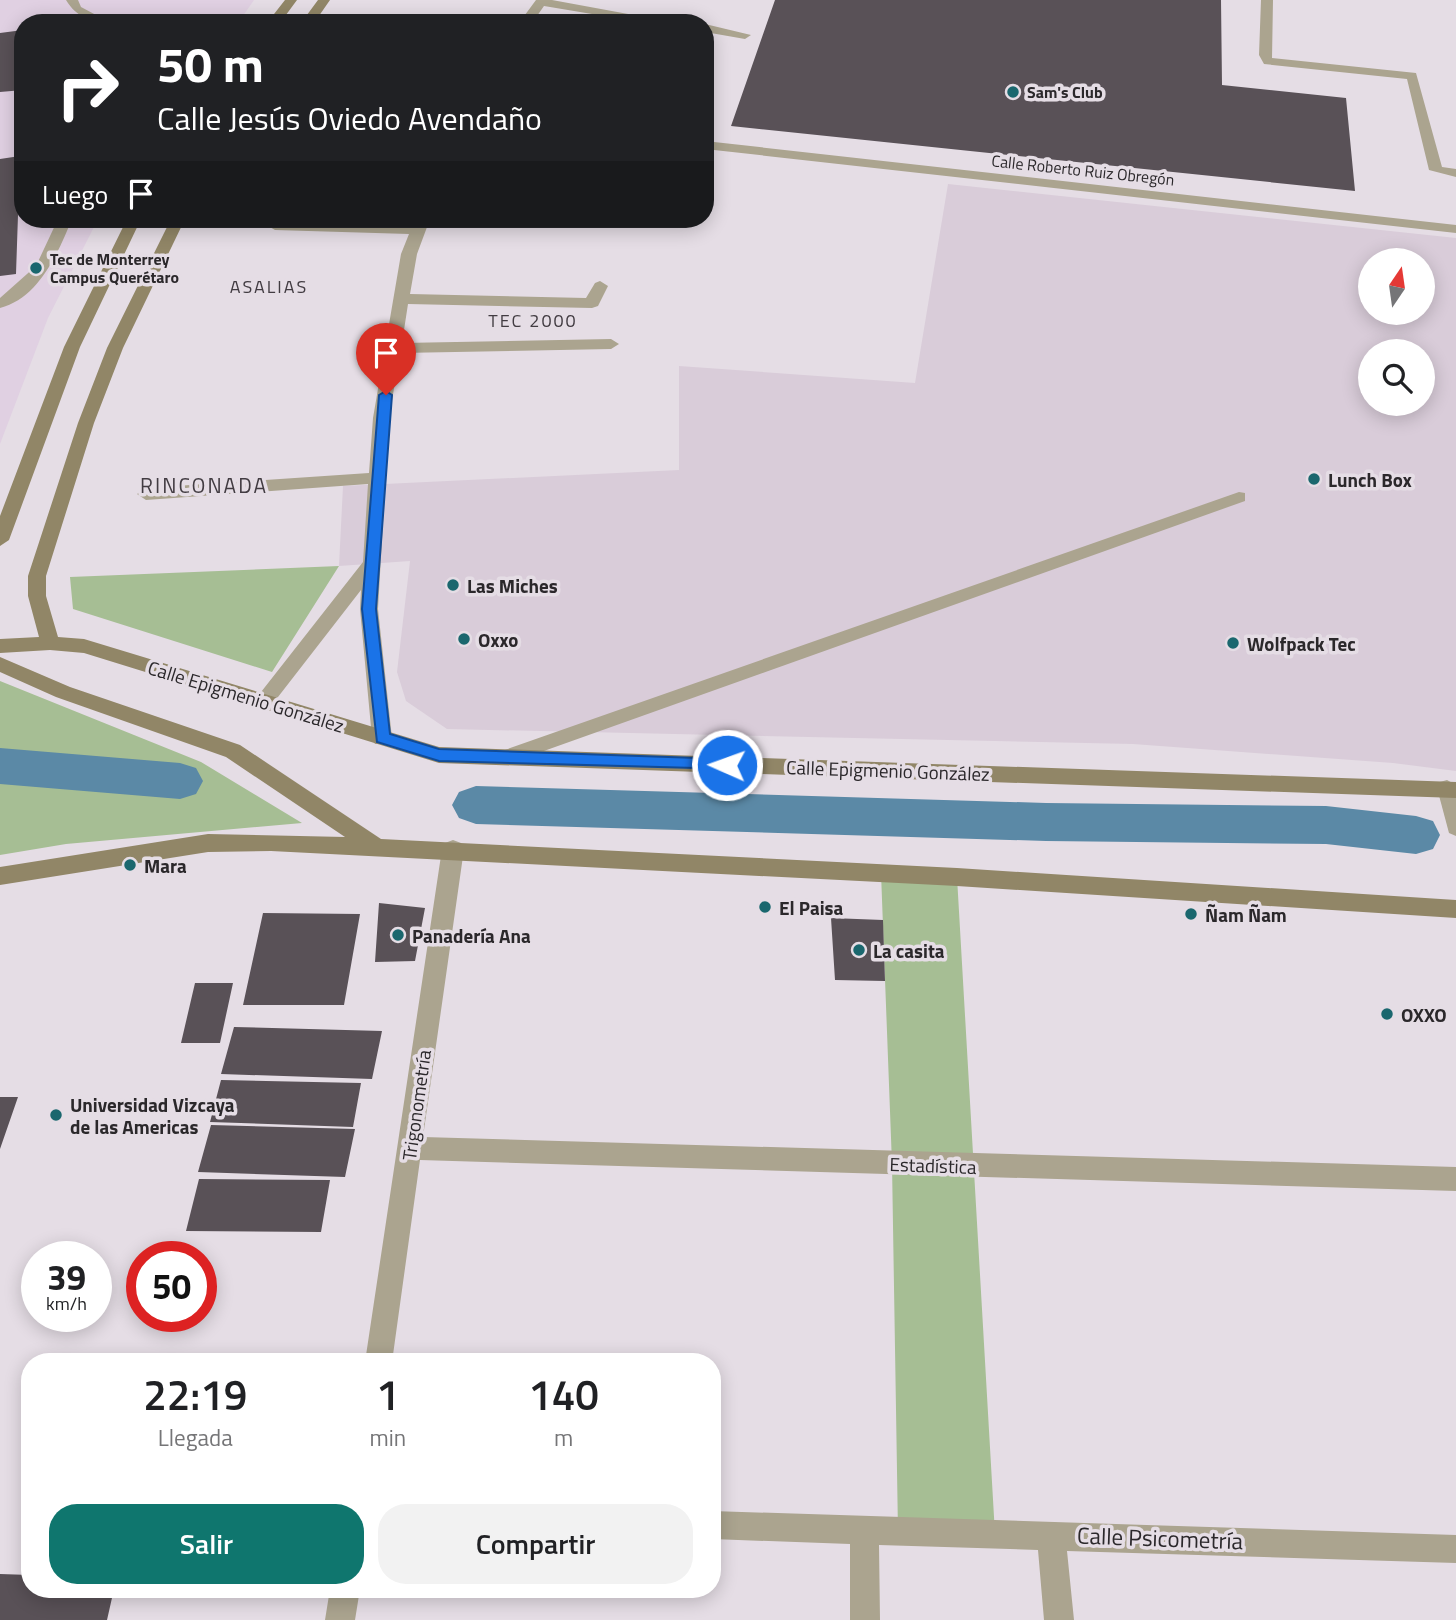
<!DOCTYPE html>
<html lang="es">
<head>
<meta charset="utf-8">
<style>
	body { margin:0; font-family:"Titillium Web",sans-serif; background:#f2f2f2; color:#202124; height:100vh; display:flex; flex-direction:column; font-size:26px; white-space:nowrap }
	* { box-sizing:border-box; margin:0 }
	p { font-size:23px; color:#757577 }
	.icon { flex:none; width:38px; height:38px; fill:none; stroke:currentColor; stroke-width:2; stroke-linecap:round; stroke-linejoin:round }
	.map { position:relative; flex:1; overflow:hidden }
	.side { position:absolute; left:21px; top:1353px; width:700px; height:245px; display:flex; flex-direction:column; background:#fff; border-radius:28px; box-shadow:0 4px 18px #0003 }
	.side>* { flex:none }
	.hud { position:absolute; left:14px; top:14px; width:700px; height:214px; border-radius:28px; box-shadow:0 4px 18px #0003; background:#202124; color:#fff; overflow:hidden }
	.needle { width:46px; rotate:13deg }
	.buttons { position:absolute; left:1358px; top:248px; display:grid; gap:14px }
	.buttons a { display:grid; place-items:center; width:77px; height:77px; border-radius:50%; background:#fff; box-shadow:0 4px 18px #0003; font-size:35px }
	.speed { position:absolute; left:21px; top:1241px; display:flex; gap:14px; font-size:35px; font-weight:700; text-align:center }
	.speed>* { display:grid; place-content:center; width:91px; height:91px; border-radius:50%; background:#fff; box-shadow:0 4px 18px #0003; line-height:1 }
	.speed small { font-size:18px; font-weight:400 }
	.speed .limit { border:10px solid #d22; background:#fff; color:#111 }
	.pin { position:absolute; display:grid; place-items:center; width:60px; height:60px; color:#fff; margin:-72px -30px; border-radius:50% 50% 50% 0; rotate:-45deg; box-shadow:0 0 7px #0007 }
	.pin .icon { rotate:45deg }
	.me { position:absolute; width:77px; margin:-38px; rotate:272deg; stroke-linejoin:round; filter:drop-shadow(0 0 5px #0008) }
	.turn { display:flex; align-items:center; gap:24px; height:147px; padding:0 28px; font-size:32px }
	.turn .icon { width:91px; height:91px; stroke-width:2.5 }
	.turn b { display:block; font-size:49px; line-height:60px }
	.then { display:flex; align-items:center; height:66px; padding:0 28px; background:#0003; gap:14px; font-size:26px }
	.eta { display:flex; justify-content:space-evenly; align-items:center; height:119px; text-align:center }
	.eta b { font-size:42px; font-weight:600; line-height:49px }
	.action { display:flex; gap:14px; margin-top:auto; padding:14px 28px }
	.action a { flex:1; height:80px; border-radius:28px; background:#0f766e; color:#fff; font-size:28px; font-weight:600; line-height:80px; text-align:center }
	.action a+a { background:#f2f2f2; color:#202124 }
	.map>svg:first-child { display:block }
	.built { fill:#d9ccd9; fill-rule:evenodd }
	.education { fill:#e0d0e2 }
	.green { fill:#a6be94 }
	.lines { fill:none; stroke-linecap:round; stroke-linejoin:round }
	.canal { fill:#5b89a6; fill-rule:evenodd }
	.building { fill:#595157 }
	.service { fill:#aba48f; fill-rule:evenodd }
	.minor { fill:#aba48f; fill-rule:evenodd }
	.tertiary { fill:#aba48f; fill-rule:evenodd }
	.secondary { fill:#918667; fill-rule:evenodd }
	.route { fill:#1a73e8; stroke:#114b97; stroke-width:2 }
	.poi-dot { fill:#1a676e; stroke:#e5dde5; stroke-width:2.5 }
	.labels { text-anchor:middle; dominant-baseline:central; stroke-width:7; stroke-linejoin:round; paint-order:stroke }
	.far-poi-label { font-size:16px; font-weight:bold; fill:#2b282b; stroke:#e5dde5; text-anchor:start }
	.far-street-label { font-size:16px; fill:#2b282b; stroke:#e5dde5 }
	.far-neighbourhood-label { font-size:18px; letter-spacing:2px; fill:#423c42; stroke:#e5dde5 }
	.poi-label { font-size:19px; font-weight:bold; fill:#2b282b; stroke:#e5dde5; text-anchor:start }
	.street-label { font-size:19px; fill:#2b282b; stroke:#e5dde5 }
	.neighbourhood-label { font-size:21px; letter-spacing:2px; fill:#423c42; stroke:#e5dde5 }
	.near-street-label { font-size:23px; fill:#2b282b; stroke:#e5dde5 }
</style>
</head>
<body>
<div class="map">
<svg width="1456" height="1620" viewBox="0 0 1456 1620">
	<rect width="100%" height="100%" fill="#e5dde5"/>
	<path class="built" d="M948,184L1456,238V771L1393,763L1133,744L447,729L406,701L397,672L410,561L339,566L343,486L679,470V366L915,383ZM1370,261H1423V313H1370ZM1370,352H1423V404H1370Z"/>
	<path class="education" d="M0,0H254L238,23H23V219H98L48,318L0,444Z"/>
	<path class="green" d="M339,566L272,672L73,609L70,577Z
		M0,681L201,762L302,823L66,844L0,855Z
		M881,873L957,877L995,1534L898,1532L892,1164Z"/>
	<g class="lines">
		<path class="canal" d="M0,748L180,763L196,768L203,781L196,794L180,799L0,784Z
			M476,786L1046,803L1326,806L1416,816L1433,821L1440,835L1433,849L1416,854L1326,844L1046,841L476,824L459,818L452,805L459,792Z"/>
	</g>
	<path class="building" d="M775,0H1221L1222,85L1346,98L1355,191L731,126Z
		M23,30V90L0,92V33Z
		M20,156L16,274L0,276V159Z
		M379,903L425,908L415,961L375,962Z
		M263,913L360,914L344,1005H243Z
		M831,918L883,920L885,981L835,980Z
		M195,983H233L220,1043H181Z
		M234,1027L382,1031L372,1079L221,1074Z
		M221,1080L361,1083L353,1127L210,1122Z
		M0,1097H18L0,1149Z
		M211,1125L355,1129L345,1177L198,1172Z
		M199,1179L330,1180L321,1232L186,1231Z
		M0,1574L30,1575V1589H114L107,1620H0Z"/>
	<g class="lines">
		<path class="service" d="M66,0H78L81,7L111,23C92,23 76,17 66,0Z
			M1261,0H1273L1272,58L1416,73L1442,167L1456,169V177L1429,170L1407,79L1264,64L1259,55Z
			M58,219H72C58,253 39,298 0,308V298L36,266Z
			M1239,492L1245,493V501L513,762H499L497,757L499,752Z"/>
		<path class="minor" d="M536,0H552L677,23H646L544,6L532,23H519Z
			M390,16L424,23H386L384,20Z
			M705,24L751,35L745,39L705,32Z
			M705,141L1456,225V233L705,149Z
			M416,219H430L417,254L410,294L586,298L595,283L600,281L608,286L598,306L592,308L408,304L402,343L611,339L619,344L611,349L400,353L389,418L378,609L392,738L389,744H375L372,738L360,609L361,590L271,706H257L254,701L363,562L368,484L146,500L137,494L146,488L369,473L373,418L401,254L409,234L275,230L268,226L275,222L413,225Z
			M453,840L461,843L464,849L423,1137L1456,1167V1191L420,1160L392,1362H365L442,849L445,843Z
			M712,1511L1456,1535V1563L1067,1551L1074,1620H1044L1038,1550L879,1545L880,1620H850V1544L712,1539Z
			M330,1589H360L355,1620H325Z"/>
		<path class="tertiary" d="M1447,780L1456,785V836L1449,833L1437,788L1440,782Z"/>
		<path class="secondary" d="M285,0H297L280,23H267Z
			M318,0H330L314,23H301Z
			M127,219H141L80,347L9,540L0,546V516L64,347Z
			M171,219H185L123,348L94,423L46,576V596L58,637L84,639L439,747L1456,782V798L439,763L84,653L50,650L0,653V639L39,637L28,596V576L78,423L107,348Z
			M0,657L70,687L240,745L381,839L957,868L1456,900V918L957,886L271,851L208,852L0,885V867L208,834L345,837L226,757L56,697L0,672Z"/>
	</g>
	<path class="route" d="M386,391L392,395L376,609L390,734L439,749L727,759L735,765L733,769L439,761L377,742L362,609L379,395Z"/>
	<g class="poi-dot">
		<circle cx="1013" cy="92" r="7"/>
		<circle cx="36" cy="268" r="7"/>
		<circle cx="1314" cy="479" r="7"/>
		<circle cx="453" cy="585" r="7"/>
		<circle cx="464" cy="639" r="7"/>
		<circle cx="1233" cy="643" r="7"/>
		<circle cx="130" cy="865" r="7"/>
		<circle cx="765" cy="907" r="7"/>
		<circle cx="1191" cy="914" r="7"/>
		<circle cx="398" cy="935" r="7"/>
		<circle cx="859" cy="950" r="7"/>
		<circle cx="1387" cy="1014" r="7"/>
		<circle cx="56" cy="1115" r="7"/>
	</g>
	<g class="labels">
		<g class="far-poi-label">
			<text x="1027" y="92">Sam's Club</text>
			<text x="50" y="259">Tec de Monterrey<tspan x="50" dy="18">Campus Querétaro</tspan></text>
		</g>
		<g class="far-street-label">
			<text transform="translate(1083 170) rotate(6)">Calle Roberto Ruiz Obregón</text>
		</g>
		<g class="far-neighbourhood-label">
			<text x="269" y="286">ASALIAS</text>
			<text x="533" y="320">TEC 2000</text>
		</g>
		<g class="poi-label">
			<text x="1328" y="479">Lunch Box</text>
			<text x="467" y="585">Las Miches</text>
			<text x="478" y="639">Oxxo</text>
			<text x="1247" y="643">Wolfpack Tec</text>
			<text x="144" y="865">Mara</text>
			<text x="779" y="907">El Paisa</text>
			<text x="1205" y="914">Ñam Ñam</text>
			<text x="412" y="935">Panadería Ana</text>
			<text x="873" y="950">La casita</text>
			<text x="1401" y="1014">OXXO</text>
			<text x="70" y="1104">Universidad Vizcaya<tspan x="70" dy="22">de las Americas</tspan></text>
		</g>
		<g class="street-label">
			<text transform="translate(246 696) rotate(17)">Calle Epigmenio González</text>
			<text transform="translate(888 770) rotate(2)">Calle Epigmenio González</text>
			<text transform="translate(416 1105) rotate(-82)">Trigonometría</text>
			<text transform="translate(933 1165) rotate(2)">Estadística</text>
		</g>
		<g class="neighbourhood-label">
			<text x="204" y="485">RINCONADA</text>
		</g>
		<g class="near-street-label">
			<text transform="translate(1160 1538) rotate(2)">Calle Psicometría</text>
		</g>
	</g>
</svg>
<div class="buttons">
<a><svg class="needle" viewBox="-14 -14 28 28"><path d="M0-13l5 13h-10z" fill="#e53935"/><path d="M0 13l5-13h-10z" fill="#757577"/></svg></a>
<a><svg class="icon" aria-label="search" viewBox="0 0 24 24"><circle cx="10" cy="10" r="6"/><path d="M15 15l6 6"/></svg></a>
</div>
<div class="speed"><div>39<small>km/h</small></div><div class="limit">50</div></div>
<div class="pin" style="left:386px;top:395px;background:#d93025"><svg class="icon" aria-label="arrive" viewBox="0 0 24 24"><path d="M6 21V4h12l-3 4 3 4H6"/></svg></div>
<svg class="me" style="left:727px;top:765px" viewBox="-20 -20 40 40"><circle r="17" fill="#1a73e8" stroke="#fff" stroke-width="3"/><path d="M0-11L8 9 0 5-8 9z" fill="#fff"/></svg>
<div class="hud">
<div class="turn"><svg class="icon" aria-label="right" viewBox="0 0 24 24"><path d="M7 20v-9h11M14 6l5 5-5 5"/></svg><div><b>50 m</b>Calle Jesús Oviedo Avendaño</div></div>
<div class="then">Luego<svg class="icon" aria-label="arrive" viewBox="0 0 24 24"><path d="M6 21V4h12l-3 4 3 4H6"/></svg></div>
</div>
<section class="side">
<div class="eta">
<div><b>22:19</b><p>Llegada</p></div>
<div><b>1</b><p>min</p></div>
<div><b>140</b><p>m</p></div>
</div>
<div class="action"><a>Salir</a><a>Compartir</a></div>
</section>
</div>
</body>
</html>
